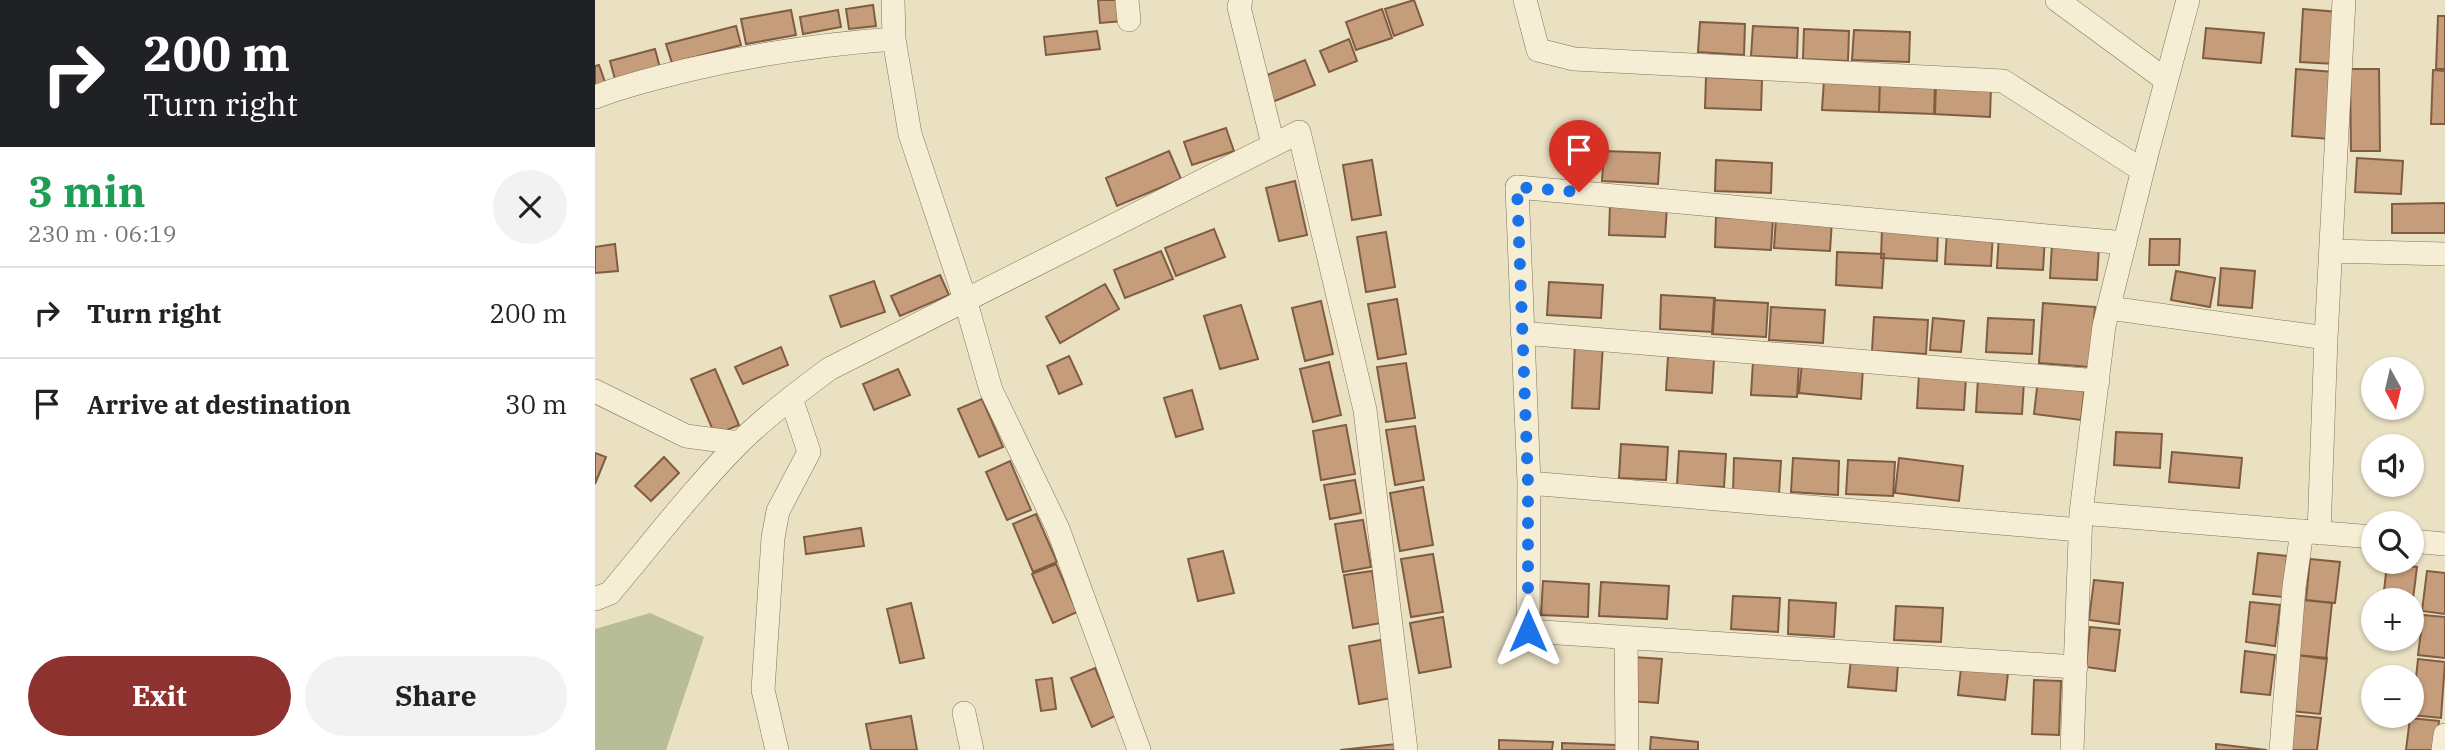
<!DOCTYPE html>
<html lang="en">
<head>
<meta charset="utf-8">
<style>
	body { margin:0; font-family:"IBM Plex Serif",serif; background:#f2f2f2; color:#222; height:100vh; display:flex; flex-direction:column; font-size:26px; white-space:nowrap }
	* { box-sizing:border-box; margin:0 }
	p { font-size:23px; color:#767676 }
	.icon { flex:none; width:38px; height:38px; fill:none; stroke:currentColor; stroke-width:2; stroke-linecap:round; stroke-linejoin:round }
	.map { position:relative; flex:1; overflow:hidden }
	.details { display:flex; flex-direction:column; background:#fff; width:595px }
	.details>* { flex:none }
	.top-card { background:#202124; color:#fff; overflow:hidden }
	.needle { width:46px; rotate:172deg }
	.tools { position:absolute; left:1766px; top:357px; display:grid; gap:14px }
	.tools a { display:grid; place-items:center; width:63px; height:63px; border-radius:50%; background:#fff; box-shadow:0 2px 5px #0004; font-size:35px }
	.pin { position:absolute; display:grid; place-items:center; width:60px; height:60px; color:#fff; margin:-72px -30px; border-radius:50% 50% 50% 0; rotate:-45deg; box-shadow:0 0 7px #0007 }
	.pin .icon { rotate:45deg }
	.me { position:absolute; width:77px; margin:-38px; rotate:0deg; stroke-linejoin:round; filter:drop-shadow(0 0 5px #0008) }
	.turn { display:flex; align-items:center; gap:24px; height:147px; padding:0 28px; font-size:32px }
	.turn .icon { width:91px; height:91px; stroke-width:2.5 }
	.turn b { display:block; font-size:49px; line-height:60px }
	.round { display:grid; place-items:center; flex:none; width:74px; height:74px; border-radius:37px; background:#f2f2f2 }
	.headline { display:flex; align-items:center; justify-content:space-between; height:119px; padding:0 28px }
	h1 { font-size:42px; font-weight:700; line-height:52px; color:#1e9e55 }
	.cta { display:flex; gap:14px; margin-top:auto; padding:14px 28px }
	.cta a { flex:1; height:80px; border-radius:42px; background:#8e322f; color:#fff; font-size:28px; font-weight:700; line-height:80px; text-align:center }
	.cta a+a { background:#f2f2f2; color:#222 }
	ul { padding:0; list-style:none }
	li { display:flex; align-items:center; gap:21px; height:91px; padding:0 28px; border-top:2px solid #e0e0e0 }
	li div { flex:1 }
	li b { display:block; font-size:26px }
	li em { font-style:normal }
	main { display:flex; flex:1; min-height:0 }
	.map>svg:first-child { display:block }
	.cemetery { fill:#b7bd96 }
	.building { fill:#c69d7b; stroke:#805d42; stroke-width:2 }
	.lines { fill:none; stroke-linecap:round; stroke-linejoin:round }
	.minor-casing { stroke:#83725b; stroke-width:24 }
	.minor { stroke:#f6edd5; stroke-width:23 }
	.route { stroke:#1a73e8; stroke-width:12; stroke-dasharray:0 21.6 }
</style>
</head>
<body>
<main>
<section class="details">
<div class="top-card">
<div class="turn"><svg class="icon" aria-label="right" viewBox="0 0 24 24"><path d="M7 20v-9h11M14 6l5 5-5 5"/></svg><div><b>200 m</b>Turn right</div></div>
</div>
<div class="headline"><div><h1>3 min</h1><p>230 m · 06:19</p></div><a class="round"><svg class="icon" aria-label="close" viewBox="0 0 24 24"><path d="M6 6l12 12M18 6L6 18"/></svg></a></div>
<ul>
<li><svg class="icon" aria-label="right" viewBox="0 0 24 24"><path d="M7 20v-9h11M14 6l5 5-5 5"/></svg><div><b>Turn right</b></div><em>200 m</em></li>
<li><svg class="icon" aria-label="arrive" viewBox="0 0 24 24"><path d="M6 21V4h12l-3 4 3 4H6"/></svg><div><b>Arrive at destination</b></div><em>30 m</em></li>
</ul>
<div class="cta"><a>Exit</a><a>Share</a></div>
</section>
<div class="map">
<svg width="1850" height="750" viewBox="0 0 1850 750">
	<rect width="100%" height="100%" fill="#eae0c2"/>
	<path class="cemetery" d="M55,613L109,637L71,750H0V629Z"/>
	<path class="building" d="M503,0H526L528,21L505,23Z
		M819,0L828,25L799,36L790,9Z
		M278,5L281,26L254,29L251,9Z
		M787,9L797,38L761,50L751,22Z
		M1708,9L1744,12L1740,64L1705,62Z
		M196,10L201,35L151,44L146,19Z
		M243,10L246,27L208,34L205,17Z
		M1843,16H1850V69H1841Z
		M1105,22L1150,24L1149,55L1103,52Z
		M141,26L146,45L77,63L71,44Z
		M1158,26L1203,28L1202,58L1156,56Z
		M1611,28L1669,33L1666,63L1608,58Z
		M1209,29L1254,31L1253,61L1208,59Z
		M1259,30L1315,32L1314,62L1257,60Z
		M502,31L505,49L451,55L449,37Z
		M754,39L762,61L734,72L725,51Z
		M60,49L65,68L20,79L15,61Z
		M710,60L720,85L672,104L662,79Z
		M4,65L11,85L0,89V66Z
		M1701,69L1739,72L1735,139L1697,136Z
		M1755,69H1784L1785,151H1756Z
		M1838,70L1850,71V124H1836Z
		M1111,77L1167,80L1166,110L1110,108Z
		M1229,79L1285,82L1284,112L1227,110Z
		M1285,81L1341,84L1340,114L1284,112Z
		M1340,84L1396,87L1395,117L1339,114Z
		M631,128L639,151L597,165L589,142Z
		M574,151L586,179L522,206L511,178Z
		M1009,151L1065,153L1063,184L1007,181Z
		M1762,158L1808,161L1806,194L1760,192Z
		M777,160L786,215L757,220L748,165Z
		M1121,160L1177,163L1176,193L1120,191Z
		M700,181L712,235L684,241L671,188Z
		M1850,203V233H1797V204Z
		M1015,205L1072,207L1070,237L1014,235Z
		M1121,217L1178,219L1176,250L1120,247Z
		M1181,218L1237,220L1235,251L1179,248Z
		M1287,228L1343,230L1342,261L1286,258Z
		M619,229L630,257L581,276L570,248Z
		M1352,230L1398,232L1396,266L1350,264Z
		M791,232L800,287L771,292L762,237Z
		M1404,234L1450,237L1448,270L1402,268Z
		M1555,239H1585L1584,265H1554Z
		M20,244L23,271L0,273V247Z
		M1457,244L1504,247L1502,280L1455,278Z
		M566,251L578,279L530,298L519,270Z
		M1242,252L1289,254L1287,288L1241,285Z
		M1626,268L1660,271L1657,308L1623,305Z
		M1581,271L1620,278L1615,307L1576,300Z
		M345,275L354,295L305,316L296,296Z
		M279,281L290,312L246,327L235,296Z
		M954,282L1008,285L1006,318L952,315Z
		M510,284L524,309L465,343L451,317Z
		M1066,295L1120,298L1118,332L1065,329Z
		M802,299L811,354L783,359L773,304Z
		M1119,300L1173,303L1171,337L1117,334Z
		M726,301L738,354L710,361L697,308Z
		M1448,303L1500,307L1495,367L1444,363Z
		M646,305L663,359L625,369L609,316Z
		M1176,307L1230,310L1228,343L1174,340Z
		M1279,317L1333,320L1331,354L1277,351Z
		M1338,318L1369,321L1366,352L1335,350Z
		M1393,318L1439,320L1437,354L1391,352Z
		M980,342L1008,344L1004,409L977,408Z
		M186,347L193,365L148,384L140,367Z
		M474,356L487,384L464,394L452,366Z
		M1073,356L1119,359L1117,393L1071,390Z
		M1158,361L1204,364L1202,397L1156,395Z
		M734,362L746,415L718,422L705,369Z
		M1207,362L1268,368L1266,399L1204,393Z
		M811,363L820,418L791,422L782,367Z
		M120,369L144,425L120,435L96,379Z
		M303,369L315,395L279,410L268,384Z
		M1324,374L1371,377L1369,410L1322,408Z
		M1383,378L1429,381L1427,414L1381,412Z
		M1443,379L1490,385L1486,420L1439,414Z
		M597,390L608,429L581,437L569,398Z
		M387,399L408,447L384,457L363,409Z
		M751,425L760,474L726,480L718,431Z
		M820,426L829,480L800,485L791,430Z
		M1521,432L1567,434L1565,468L1519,465Z
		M1026,444L1073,447L1071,480L1024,478Z
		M1084,451L1131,454L1129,487L1082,485Z
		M1577,452L1647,458L1644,488L1574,482Z
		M0,453L11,457L0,484Z
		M69,457L84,473L56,501L40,486Z
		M1139,458L1186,461L1184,494L1138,492Z
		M1198,458L1244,461L1243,495L1196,492Z
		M1304,458L1368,466L1364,501L1300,493Z
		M1253,460L1300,462L1298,496L1251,494Z
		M415,461L436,510L412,520L391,472Z
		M760,480L766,513L735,519L729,485Z
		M828,487L838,545L805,551L795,493Z
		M441,514L462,562L438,572L418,524Z
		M768,520L776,567L748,572L740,524Z
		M266,528L269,546L211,554L209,537Z
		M628,551L639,593L603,601L593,559Z
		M1663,553L1692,556L1688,597L1658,594Z
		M838,554L848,612L816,617L806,559Z
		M1715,559L1745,562L1740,603L1711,600Z
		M461,564L482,612L458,623L437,574Z
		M1792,564L1822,567L1817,607L1816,600H1788Z
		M777,571L786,623L758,628L749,575Z
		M1832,571L1850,573V614L1827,611Z
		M1499,580L1528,583L1524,624L1494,620Z
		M948,581L994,584L993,617L946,615Z
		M1006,582L1074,586L1072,619L1004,616Z
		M1138,596L1185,598L1183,632L1136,629Z
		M1194,600L1241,603L1239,637L1193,634Z
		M1708,600L1737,603L1731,659L1701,655Z
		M1655,602L1685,605L1680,646L1651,642Z
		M316,603L329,658L305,663L292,609Z
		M1301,606L1348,608L1346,642L1299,640Z
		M1828,615L1850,617V658L1823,655Z
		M848,617L856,667L824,673L815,623Z
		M1495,627L1525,630L1520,671L1491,667Z
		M786,640L796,698L764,704L754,646Z
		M1650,651L1680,655L1675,695L1646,692Z
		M1702,655L1732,658L1725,714L1696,711Z
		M1038,657L1067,659L1063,703L1034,701Z
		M1256,659L1303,664L1301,691L1253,687Z
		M1823,659L1850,662L1846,718L1817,715Z
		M500,668L520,716L497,727L476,678Z
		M1366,668L1413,673L1410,700L1363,695Z
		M457,678L461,709L446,711L441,680Z
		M1439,680L1466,681L1464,735L1437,734Z
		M1696,715L1726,718L1722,750H1692Z
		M316,716L322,750H276L271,724Z
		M1815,718L1844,721L1841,750H1811Z
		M1056,737L1103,742V750H1055Z
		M904,740L958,742L957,750H904Z
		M967,743L1021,745V750H967Z
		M801,744L802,750H745Z
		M1621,744L1672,750H1621Z"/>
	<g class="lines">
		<g class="minor-casing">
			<path id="minor" d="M298,0L299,39L315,134L370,299L396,390L463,529L544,750
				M532,0L534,20
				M646,0L644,7L678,144
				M930,0L943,50L979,59L1408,81L1547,170
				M1462,0L1571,80
				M0,97C30,85 61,78 93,70C161,54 229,44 299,39
				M1736,251L1850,254
				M1514,308L1731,338
				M927,333L1503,381
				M0,391L91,436L144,443
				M934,483L922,187L1530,243
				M1486,513L1778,537
				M1724,533L1731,338L1749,0
				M1816,541L1850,544
				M0,599L15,593C57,543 96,492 142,445C170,417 202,393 234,369L704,132L770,410L811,750
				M1031,638L1032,750
				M1481,667L933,631L934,483L1485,530
				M369,713L377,750
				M182,750L168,690L178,538L183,511L214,452L196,398
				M1477,750L1486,513L1509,326L1552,153L1593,0
				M1686,750L1699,587L1707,531
				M1848,750L1850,735"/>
		</g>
		<use href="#minor" class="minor"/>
	</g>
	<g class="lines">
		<path class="route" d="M933,631V483L922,187L984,192"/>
	</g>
</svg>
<div class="tools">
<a><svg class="needle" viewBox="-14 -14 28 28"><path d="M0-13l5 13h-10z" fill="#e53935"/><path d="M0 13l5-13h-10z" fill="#767676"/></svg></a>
<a><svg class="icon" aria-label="sound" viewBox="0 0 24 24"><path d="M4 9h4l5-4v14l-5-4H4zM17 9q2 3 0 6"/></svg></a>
<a><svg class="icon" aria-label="search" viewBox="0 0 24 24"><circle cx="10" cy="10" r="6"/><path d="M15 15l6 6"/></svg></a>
<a>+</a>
<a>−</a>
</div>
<div class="pin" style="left:984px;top:192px;background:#d93025"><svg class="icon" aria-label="arrive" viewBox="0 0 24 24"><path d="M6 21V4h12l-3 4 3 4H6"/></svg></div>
<svg class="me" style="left:933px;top:631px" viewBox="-20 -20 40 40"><path d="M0-17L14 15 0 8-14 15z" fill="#1a73e8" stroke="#fff" stroke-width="4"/></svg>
</div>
</main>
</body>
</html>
